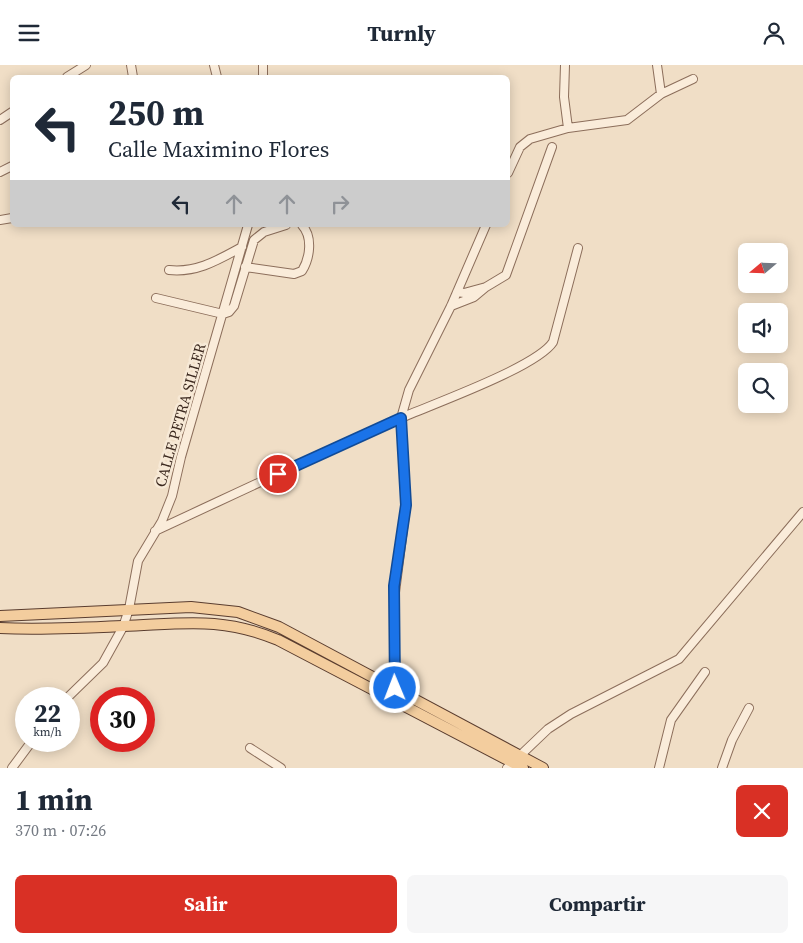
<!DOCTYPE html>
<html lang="es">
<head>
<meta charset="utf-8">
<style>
	body { margin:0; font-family:"Source Serif 4",serif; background:#f6f6f7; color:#1f2937; height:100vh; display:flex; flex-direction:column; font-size:19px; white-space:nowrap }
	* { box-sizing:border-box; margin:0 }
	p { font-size:16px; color:#747a83 }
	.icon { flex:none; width:28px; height:28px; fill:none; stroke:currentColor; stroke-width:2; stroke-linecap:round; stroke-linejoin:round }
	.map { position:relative; height:703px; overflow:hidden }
	.details { display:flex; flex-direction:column; background:#fff; flex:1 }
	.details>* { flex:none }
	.banner { position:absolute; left:10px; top:10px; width:500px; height:152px; border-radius:8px; box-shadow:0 2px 12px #0003; background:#fff; color:#1f2937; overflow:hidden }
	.needle { width:32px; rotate:251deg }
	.tools { position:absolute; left:738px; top:178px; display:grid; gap:10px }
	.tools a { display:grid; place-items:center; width:50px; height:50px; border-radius:8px; background:#fff; box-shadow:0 2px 12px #0003; font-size:25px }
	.speed { position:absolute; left:15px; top:622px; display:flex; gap:10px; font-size:25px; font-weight:700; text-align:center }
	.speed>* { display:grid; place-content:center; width:65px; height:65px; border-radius:50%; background:#fff; box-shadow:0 2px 12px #0003; line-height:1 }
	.speed small { font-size:12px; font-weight:400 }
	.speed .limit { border:8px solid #d22; background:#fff; color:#111 }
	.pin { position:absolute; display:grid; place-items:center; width:42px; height:42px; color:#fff; margin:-21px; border:2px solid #fff; border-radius:50%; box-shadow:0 1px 5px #0007 }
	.me { position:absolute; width:55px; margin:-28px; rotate:359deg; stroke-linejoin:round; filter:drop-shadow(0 0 4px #0008) }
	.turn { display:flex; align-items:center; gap:18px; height:105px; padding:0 15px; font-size:22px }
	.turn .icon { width:65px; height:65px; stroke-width:2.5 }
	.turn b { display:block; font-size:35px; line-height:42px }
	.lanes { display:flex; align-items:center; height:48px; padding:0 15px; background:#0003; justify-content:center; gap:25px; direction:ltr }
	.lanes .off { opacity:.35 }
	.round { display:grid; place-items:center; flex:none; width:52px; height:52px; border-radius:8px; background:#f6f6f7 }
	.overview { display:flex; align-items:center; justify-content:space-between; height:85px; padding:0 15px }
	h1 { font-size:30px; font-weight:700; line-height:38px }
	.button { display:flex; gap:10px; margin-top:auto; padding:10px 15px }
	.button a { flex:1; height:58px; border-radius:8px; background:#d93025; color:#fff; font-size:20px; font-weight:700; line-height:58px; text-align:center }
	.button a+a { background:#f6f6f7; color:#1f2937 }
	header { display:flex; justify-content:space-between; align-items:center; height:65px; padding:0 15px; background:#fff; font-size:22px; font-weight:700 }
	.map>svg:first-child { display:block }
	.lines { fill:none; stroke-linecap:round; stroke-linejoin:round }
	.minor-casing { stroke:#8c6e5b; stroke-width:10 }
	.major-casing { stroke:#5a3d2f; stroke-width:12 }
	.minor { stroke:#faecda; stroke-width:8 }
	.major { stroke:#f3cd9e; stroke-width:10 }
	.route-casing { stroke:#114b97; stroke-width:12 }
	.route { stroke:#1a73e8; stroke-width:9 }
	.labels { text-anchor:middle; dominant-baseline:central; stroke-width:5; stroke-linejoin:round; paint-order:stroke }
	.street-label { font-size:15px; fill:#3c291f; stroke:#f7e9d6 }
</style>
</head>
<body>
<header><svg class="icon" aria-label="menu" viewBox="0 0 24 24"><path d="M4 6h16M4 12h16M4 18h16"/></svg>Turnly<svg class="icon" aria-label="person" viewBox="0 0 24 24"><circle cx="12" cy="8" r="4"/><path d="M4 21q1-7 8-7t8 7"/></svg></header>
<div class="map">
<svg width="803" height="703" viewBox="0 0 803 703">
	<rect width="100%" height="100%" fill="#f0dec6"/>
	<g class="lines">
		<g class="minor-casing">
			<path id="minor" d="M131,0L133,12
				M214,0L217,12
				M263,0V12
				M565,0L564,32L568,63
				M657,0L661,29
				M67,12L86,0
				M0,55L12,47
				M0,107L12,101
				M508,108L520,82L530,74L568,63L627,55L661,29L693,14
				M0,155L12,153
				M245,202L294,209L302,206C310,193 313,172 302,160
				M169,205C197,208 218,195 242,182
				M457,227L464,228L486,222
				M156,233L223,249L229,247L234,241L254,175L264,167L286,160
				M451,241L474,232L486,222L506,210L552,82
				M155,466C237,428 319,389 401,353C433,339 537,302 553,277L578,183
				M395,623L394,535L406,441L401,353L409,325L451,241L486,160
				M66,634L103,598L123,562L129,544L138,496L162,456L172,431L181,392L248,160
				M250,683L281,703
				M12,703L32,676
				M507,703L548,664L571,649L679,594L803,447
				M659,703L671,655L705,607
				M722,703L732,675L749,643"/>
		</g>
		<g class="major-casing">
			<path id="major" d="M0,551L191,542L238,547L279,562L543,703
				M0,563C41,565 82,563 123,561C182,559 221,551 278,575L523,703"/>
		</g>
		<use href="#minor" class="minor"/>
		<use href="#major" class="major"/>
	</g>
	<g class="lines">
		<g class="route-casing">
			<path id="route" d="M278,409L401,353L406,440L394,521L395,623"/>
		</g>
		<use href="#route" class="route"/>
	</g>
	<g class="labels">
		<g class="street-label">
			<text transform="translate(180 350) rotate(-74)">CALLE PETRA SILLER</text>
		</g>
	</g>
</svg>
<div class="tools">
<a><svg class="needle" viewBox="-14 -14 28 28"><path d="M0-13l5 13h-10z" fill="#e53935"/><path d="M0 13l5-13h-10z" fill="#747a83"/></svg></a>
<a><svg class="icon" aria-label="sound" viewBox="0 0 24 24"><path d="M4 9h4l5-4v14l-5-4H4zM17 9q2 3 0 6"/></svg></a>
<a><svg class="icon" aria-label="search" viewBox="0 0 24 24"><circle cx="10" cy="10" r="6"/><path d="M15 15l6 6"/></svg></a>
</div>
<div class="speed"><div>22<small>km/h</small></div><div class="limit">30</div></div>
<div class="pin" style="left:278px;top:409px;background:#d93025"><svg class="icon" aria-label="arrive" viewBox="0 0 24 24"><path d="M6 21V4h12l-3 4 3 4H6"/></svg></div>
<svg class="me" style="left:395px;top:623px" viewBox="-20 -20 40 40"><circle r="17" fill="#1a73e8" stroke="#fff" stroke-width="3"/><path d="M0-11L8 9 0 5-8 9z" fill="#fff"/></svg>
<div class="banner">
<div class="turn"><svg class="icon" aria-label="left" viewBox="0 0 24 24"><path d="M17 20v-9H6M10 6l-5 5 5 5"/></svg><div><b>250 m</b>Calle Maximino Flores</div></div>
<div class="lanes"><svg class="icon" aria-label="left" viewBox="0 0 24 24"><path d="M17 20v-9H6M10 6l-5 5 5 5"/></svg><svg class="icon off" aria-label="ahead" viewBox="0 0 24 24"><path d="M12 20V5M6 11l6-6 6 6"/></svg><svg class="icon off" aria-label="ahead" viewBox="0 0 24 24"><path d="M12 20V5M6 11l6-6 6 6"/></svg><svg class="icon off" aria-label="right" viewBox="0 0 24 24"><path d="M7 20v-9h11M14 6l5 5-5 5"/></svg></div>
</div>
</div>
<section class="details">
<div class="overview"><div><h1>1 min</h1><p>370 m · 07:26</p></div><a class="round" style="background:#d93025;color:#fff"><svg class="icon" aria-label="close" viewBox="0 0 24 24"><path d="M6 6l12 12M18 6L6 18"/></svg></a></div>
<div class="button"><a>Salir</a><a>Compartir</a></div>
</section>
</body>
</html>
